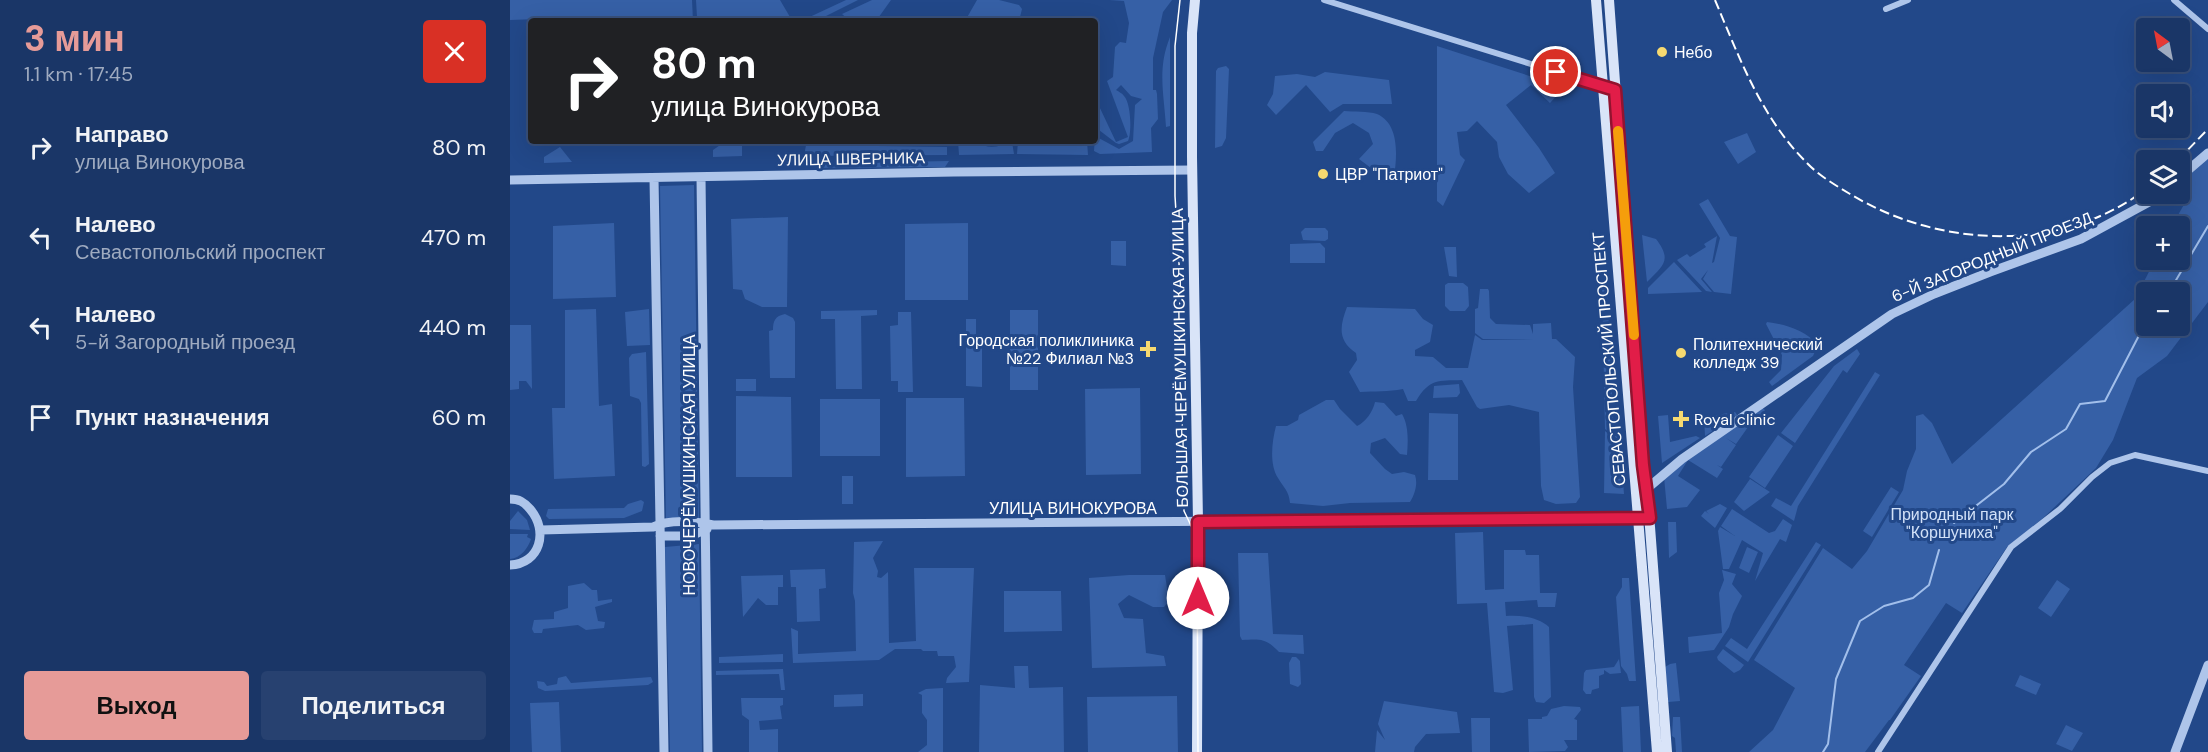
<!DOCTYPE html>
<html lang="ru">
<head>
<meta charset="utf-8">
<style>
	body { margin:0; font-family:"DM Sans",sans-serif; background:#274170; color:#f1f3f6; height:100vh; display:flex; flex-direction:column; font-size:22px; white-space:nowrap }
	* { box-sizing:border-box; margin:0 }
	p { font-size:20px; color:#9fabc0 }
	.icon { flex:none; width:33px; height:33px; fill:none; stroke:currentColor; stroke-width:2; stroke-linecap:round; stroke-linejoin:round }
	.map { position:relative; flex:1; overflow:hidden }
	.drawer { display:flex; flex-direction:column; background:#1a3667; width:510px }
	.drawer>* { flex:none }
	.guide { position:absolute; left:18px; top:18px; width:570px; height:126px; border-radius:6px; box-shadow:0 6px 24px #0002,0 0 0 2px #38507b; background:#202124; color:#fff; overflow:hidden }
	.needle { width:39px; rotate:328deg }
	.tools { position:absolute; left:1626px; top:18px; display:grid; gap:12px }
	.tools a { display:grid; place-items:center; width:54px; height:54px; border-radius:6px; background:#1a3667; box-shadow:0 6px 24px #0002,0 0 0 2px #38507b; font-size:30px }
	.pin { position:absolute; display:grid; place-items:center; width:51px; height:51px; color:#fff; margin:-26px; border:3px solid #fff; border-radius:50%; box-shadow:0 2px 6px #0007 }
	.me { position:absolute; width:66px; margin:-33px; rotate:0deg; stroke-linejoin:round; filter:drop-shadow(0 0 4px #0008) }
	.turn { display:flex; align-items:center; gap:21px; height:126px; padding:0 24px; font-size:27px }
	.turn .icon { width:78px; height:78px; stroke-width:2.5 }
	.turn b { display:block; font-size:42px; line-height:51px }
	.round { display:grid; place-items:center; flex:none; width:63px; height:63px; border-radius:6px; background:#274170 }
	.headline { display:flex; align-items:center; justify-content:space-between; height:102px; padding:0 24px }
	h1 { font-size:36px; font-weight:700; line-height:45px; color:#e69b98 }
	.button { display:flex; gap:12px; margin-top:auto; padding:12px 24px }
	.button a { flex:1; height:69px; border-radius:6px; background:#e69b98; color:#111; font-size:24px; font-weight:700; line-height:69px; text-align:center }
	.button a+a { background:#274170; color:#f1f3f6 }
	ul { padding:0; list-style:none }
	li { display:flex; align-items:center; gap:18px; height:90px; padding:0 24px }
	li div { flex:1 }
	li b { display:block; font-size:22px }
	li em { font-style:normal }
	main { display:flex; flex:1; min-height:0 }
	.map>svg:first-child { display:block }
	.green { fill:#3660a6; fill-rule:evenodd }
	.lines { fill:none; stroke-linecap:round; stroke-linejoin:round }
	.stream { stroke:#a2bfeb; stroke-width:2 }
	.minor { stroke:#aec5ea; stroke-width:6 }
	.tertiary { stroke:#aec5ea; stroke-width:9 }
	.secondary { stroke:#d9e4f8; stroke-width:10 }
	.tram { stroke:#fff; stroke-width:1.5 }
	.rail { stroke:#fff; stroke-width:2; stroke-dasharray:10 4.5; stroke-linecap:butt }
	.route-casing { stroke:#92132f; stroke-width:15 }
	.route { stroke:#e11d48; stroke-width:10 }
	.slow { stroke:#f59e0b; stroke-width:10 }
	.poi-dot { fill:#f6d970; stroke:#224889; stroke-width:2 }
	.labels { text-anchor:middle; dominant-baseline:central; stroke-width:6; stroke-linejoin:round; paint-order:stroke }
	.poi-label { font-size:16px; fill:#fff; stroke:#224889; text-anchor:start }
	.street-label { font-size:16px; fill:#fff; stroke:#224889 }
	.park-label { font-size:16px; fill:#d2e1f8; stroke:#224889 }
</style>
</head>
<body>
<main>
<section class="drawer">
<div class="headline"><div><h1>3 мин</h1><p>1.1 km · 17:45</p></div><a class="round" style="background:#d93025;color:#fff"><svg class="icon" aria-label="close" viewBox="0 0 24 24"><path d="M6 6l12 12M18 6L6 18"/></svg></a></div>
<ul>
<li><svg class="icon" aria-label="right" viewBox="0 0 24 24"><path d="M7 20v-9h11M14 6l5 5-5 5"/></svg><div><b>Направо</b><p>улица Винокурова</p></div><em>80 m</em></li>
<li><svg class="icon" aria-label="left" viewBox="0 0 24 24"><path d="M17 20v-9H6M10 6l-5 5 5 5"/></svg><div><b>Налево</b><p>Севастопольский проспект</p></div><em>470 m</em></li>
<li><svg class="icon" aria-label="left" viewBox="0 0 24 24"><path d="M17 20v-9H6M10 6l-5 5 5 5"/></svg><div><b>Налево</b><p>5-й Загородный проезд</p></div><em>440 m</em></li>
<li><svg class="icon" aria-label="arrive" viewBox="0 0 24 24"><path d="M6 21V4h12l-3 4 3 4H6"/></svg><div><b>Пункт назначения</b></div><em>60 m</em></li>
</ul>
<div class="button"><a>Выход</a><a>Поделиться</a></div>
</section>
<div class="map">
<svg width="1698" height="752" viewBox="0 0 1698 752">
	<rect width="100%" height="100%" fill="#224889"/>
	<path class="green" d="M0,0H182L183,21H63L56,18L0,20Z
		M186,0H270L280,17L275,21H213L209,17L194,20L187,17Z
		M336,0H348L306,21H291Z
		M362,0H381L366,21H340L332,14Z
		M467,0H489L509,5L512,9L509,21H471L468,17L462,21H455Z
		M599,0H662L653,12L643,58V90H646L647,94L648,119L641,128L642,152L590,154L584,151L585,136L609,149L623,141L625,105L632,99L621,96L611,85L606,90C609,92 612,93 614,96C621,103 622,133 618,141L609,144L606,143L585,127V110L589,106L606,142L618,137L597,81L603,77L605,47L610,42L616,43L619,23L614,1Z
		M660,37V126L656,127C654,94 647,69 660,37Z
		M927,46L1032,80L1044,87L1049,93L1040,103L1021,85L996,105L1029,148L1045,173L1019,193L998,174L989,157L987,142L967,121L957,131L947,132L950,155L955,160L933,206L927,201Z
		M716,66L719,69L716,138L712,146L705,148L706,71L708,68Z
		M815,72L879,80L882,104H833L820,112L796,85L766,115L757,105L763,94L765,76L787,74L805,77Z
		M834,111C844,112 858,111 867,114C890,124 887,157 884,177L869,174L849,159L863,144L859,133L843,123L825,133L813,151H806L803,142Z
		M1237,133L1246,152L1228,164L1214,142Z
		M216,141L232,142V156L203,157V150Z
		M448,141H467C478,151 489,146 502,142L504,154L449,155Z
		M577,141L578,155L507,154L508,141Z
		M296,145L437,147V155L294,156Z
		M50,147L62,162L34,163V157Z
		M1698,148V302L1657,356L1627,378L1603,440L1586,468L1532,519L1497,547L1452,613L1436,603L1394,665L1411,676L1380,720H1379L1355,752H1239L1263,730L1285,688L1244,660L1313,548L1342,569L1357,551L1393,490L1397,471L1406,449V416L1413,414L1422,423L1442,464L1625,299L1645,260H1670V226H1662L1677,199L1670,192V181ZM1636,292H1670V326H1636Z
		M439,161L435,167L295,168V164Z
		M184,185L189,518L156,519L150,186Z
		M1198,199L1220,236L1227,237L1221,294L1204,292L1193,279L1198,270L1191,279L1202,292L1196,291L1167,260L1177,254L1180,257L1196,247L1194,244L1207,236L1202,263L1204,262L1210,238L1189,204Z
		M278,217L277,307H252L235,299L232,290L223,289L221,219Z
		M104,223L106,297L43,299V226Z
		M458,223V300H395V224Z
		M795,228H815L818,231V239L815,241L793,240L791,232Z
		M1132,235L1146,239C1162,260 1154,265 1137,282Z
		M601,241H616V266L601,265Z
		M810,243L815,248V263H780V244Z
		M934,247H946L947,277L939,276Z
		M1164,262L1192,292L1138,294V288Z
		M953,283L958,287L959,306L955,311H940L935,306V285L938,283Z
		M1092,285H1097L1103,418L1109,440L1095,429Z
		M970,289H978L979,291L980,318L986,324L1020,325L1023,334V324L1041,323L1042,339H1046L1065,357L1063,387L1070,497L1066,503L1046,504L1034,500L1031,486L1029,412L999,405L970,409L967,407L952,380C928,381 920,378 906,401H898L893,389C878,392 865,391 850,392L839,372L847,360L846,353C827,340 830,326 837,307L905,309L913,319L923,325L920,342L905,350V356L923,357L936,368H958L965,335L972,340L1024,339H973L965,333V309L968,308Z
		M86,309L89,406L102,404L105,476L44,479L42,408H55V310Z
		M139,309L140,345L117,346L115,312Z
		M367,310V315L351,316L352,389H326L325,319H311V311Z
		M500,310H528V390H500Z
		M388,312H401L403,392H388V381H381L380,326L388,325Z
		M275,314L283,318L285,322V378H260L259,331L263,330C263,321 265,316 275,314Z
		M456,319H466V334H472V387L456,386Z
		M1257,322C1275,324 1295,330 1308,345L1303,356L1262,386L1259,382L1271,370L1272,355L1256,324Z
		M0,325H21L22,389L16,381H9V389L0,390Z
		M1347,349L1350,354L1337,373L1333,370L1285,443L1271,433L1324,366Z
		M136,352L139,464L135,467L132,466L131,403L129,399L120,396L119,358L122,354Z
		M1365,372L1370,375L1288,506L1284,521L1261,506L1266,498L1281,506Z
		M226,379H246V391H226Z
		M949,384L950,393L947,397L923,398L924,386Z
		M630,388L631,474L576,475L575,389Z
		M226,396L281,397L282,477H226Z
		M396,398H454L455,476L396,477Z
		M310,399H370V456H310Z
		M816,400H824L830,409L847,426C856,422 863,411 865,402L874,403L886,416L892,414C899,426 898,442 897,455L890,454L875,438L861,443L860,453L875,469L882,474L894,472L905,475C908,484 905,494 900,502L840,503L813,506L780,503C779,491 774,488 768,478C759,464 762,441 766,426H777L788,420L789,415Z
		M1251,407L1255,410L1246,422L1243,420L1226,444L1216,438L1226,445L1211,467L1207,465L1213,469L1207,478L1178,460L1168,476L1190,490L1177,507L1157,509L1154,477Z
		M1225,412L1227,415L1195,436L1194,417Z
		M919,413L948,414V480H918Z
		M1158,415L1160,442L1186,436L1190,438L1152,463L1148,416Z
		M1095,431L1110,443L1114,494L1094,493Z
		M1268,435L1283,446L1255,488L1239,477Z
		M332,476H343V504H332Z
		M1240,479L1260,492L1234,511L1224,502Z
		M1381,487L1389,492L1362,537L1353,531Z
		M131,500L134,502L132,511L114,518L39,519L36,516L38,509L114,508L118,504Z
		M1210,504L1217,508L1205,528L1191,516L1195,511L1199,514L1196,511Z
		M1222,509L1259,533L1265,531L1273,519L1282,525L1276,542L1270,539L1245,581L1253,553L1232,540L1219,569H1213L1208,531L1210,527L1225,536L1211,526Z
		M8,511L17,520L20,530L0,529V521Z
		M1158,522H1166L1167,552L1159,558Z
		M973,532L975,590L994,589V550H1015L1016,555H1029L1030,593H1047L1045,607H1028L1027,600L995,602L996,616C1011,615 1028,617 1039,627L1041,697L1034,703L1026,702L1024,697L1023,624L997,626L1003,690L993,693L984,692L977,603L947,604L945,533Z
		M0,534H18L17,537L21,539C18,548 11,558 0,559Z
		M373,541L363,558L368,571L367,577L371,578L378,572L379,643L406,641L404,568H464L459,682L436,683L437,678L446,667L444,656H428L427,651H413L411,649H385L369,660L283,663L281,628L288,631V654L346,651L345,601L343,593L344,542Z
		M1306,542L1311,545L1238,662L1215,646L1221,638L1237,649Z
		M189,544L192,752H160L155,547Z
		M1237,547L1248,552L1239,573L1229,568Z
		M728,553H758L763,634L793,635L794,654L769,652C756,638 750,639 732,640L730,636Z
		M315,569L316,588L309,589L310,621L287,622L286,587H281L280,570Z
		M1212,570L1226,574L1222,584L1232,596L1223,614L1219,627L1204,650L1179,653L1178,637L1212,633L1209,593L1214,580Z
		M273,575V587H268V605H256L248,598L233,617L231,576Z
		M619,575H655L659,601L654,607H643L619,595L608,604L614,618L633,619L636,653L654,656L656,666L582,668L579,578Z
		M1112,578H1119L1126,681H1119L1117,674L1111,666L1106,597L1112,587Z
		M1547,580L1560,589L1541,617L1528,608Z
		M74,583L82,590H87L88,601L102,599V602L85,607L88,621L95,622L94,628L76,630L68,625L33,629L32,633H24L22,629L24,620L44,619V612L58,608V586Z
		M494,591H551L552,631L494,632Z
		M1213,649L1234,665L1230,670L1224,673L1208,660L1207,657Z
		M273,654V662L209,663V657Z
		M782,657H786L790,661L791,684L788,687L780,684L779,663Z
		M1109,659L1111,673L1100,674L1094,670V674L1089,676V688L1082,690L1081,694H1076L1073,690L1074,673L1076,670L1104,667Z
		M1166,663L1170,701L1158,702L1155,667L1160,664Z
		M504,666H518L519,688L553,687L554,752H469L470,685L505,688Z
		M273,669L275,690H271L269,674L206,675V671Z
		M1510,675L1531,684L1526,695L1505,686Z
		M56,676L61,683L141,677L143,682L138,685L35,691L28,688L27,681L34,682L37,686L47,684L48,678Z
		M433,688V752H408L417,745V720L412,713V695L408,693L416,689Z
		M353,694V706L324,707V695Z
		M667,696L668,752H578L577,697Z
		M231,698H273V705L270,706L272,719L249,721L250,730L268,729V752H239V720L232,715Z
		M874,701L947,712L950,733L916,734L905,747L904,752H865L867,730L875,740L868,724Z
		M49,702L51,752H22L20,703Z
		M1054,706L1070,707L1071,710L1064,719L1067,720V740H1054L1058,747L1055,751L1019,752L1018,719H1032V717L1037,716L1041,709Z
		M1129,706L1131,752H1113L1111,707Z
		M1163,717H1170L1172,752H1166L1165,738L1162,736Z
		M961,718H980V752H962Z
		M1556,725L1573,733L1562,751L1546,744Z"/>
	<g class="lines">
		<path class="stream" d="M1659,292L1698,226
			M1444,523L1494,484L1521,452L1556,429L1570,404L1595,401L1636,322
			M1313,752L1318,744L1326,679L1350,621L1374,606L1403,598L1419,585L1429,550"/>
		<path class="minor" d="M814,0L1105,90
			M1664,0L1698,29
			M1376,9L1398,0
			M1368,752L1501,547L1550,509L1582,477L1600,463L1625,455L1698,471"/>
		<path class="tertiary" d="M191,177L198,752
			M1670,177L1698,153
			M144,178L154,752
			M0,180L444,172L682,170
			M1133,492L1172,459L1382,314L1424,294L1480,272L1571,239L1639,202L1649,194
			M0,499C9,499 14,502 20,509C39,531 30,564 0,565
			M31,530L143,527C158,519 186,521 203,525L1140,518
			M150,536H181L197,529
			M1665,752L1698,665"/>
		<path class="secondary" d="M685,0L682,33V157L688,522L687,752
			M1086,0L1147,752
			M1099,0L1133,465L1140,527L1157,752"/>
		<path class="tram" d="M670,0L665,46V196L669,262L674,511L687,538L688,752"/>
		<path class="rail" d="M1205,0C1229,57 1251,117 1296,162C1308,175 1325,185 1340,194C1429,248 1552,254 1636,189
			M1668,160L1698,129"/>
	</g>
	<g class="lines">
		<g class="route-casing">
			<path id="route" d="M688,598V522L1140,518L1133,465L1105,90L1046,72"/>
		</g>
		<use href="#route" class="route"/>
		<path class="slow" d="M1108,131L1124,335"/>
	</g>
	<g class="poi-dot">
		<circle cx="1152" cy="52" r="6"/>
		<circle cx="813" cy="174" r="6"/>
		<path d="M635 340h6v6h6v6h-6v6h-6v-6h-6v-6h6z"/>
		<circle cx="1171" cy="353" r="6"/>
		<path d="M1168 410h6v6h6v6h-6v6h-6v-6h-6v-6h6z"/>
	</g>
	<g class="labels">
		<g class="poi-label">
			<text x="1164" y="52">Небо</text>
			<text x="825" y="174">ЦВР "Патриот"</text>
			<text x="624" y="340" text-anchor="end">Городская поликлиника<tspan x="624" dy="18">№22 Филиал №3</tspan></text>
			<text x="1183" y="344">Политехнический<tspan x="1183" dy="18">колледж 39</tspan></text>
			<text x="1184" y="419">Royal clinic</text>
		</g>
		<g class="street-label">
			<text transform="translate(341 159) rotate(-1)">УЛИЦА ШВЕРНИКА</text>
			<text transform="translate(1482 257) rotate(-22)">6-Й ЗАГОРОДНЫЙ ПРОЕЗД</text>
			<text transform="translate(670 358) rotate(-91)">БОЛЬШАЯ ЧЕРЁМУШКИНСКАЯ УЛИЦА</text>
			<text transform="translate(1099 359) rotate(-95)">СЕВАСТОПОЛЬСКИЙ ПРОСПЕКТ</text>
			<text transform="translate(179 465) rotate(-90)">НОВОЧЕРЁМУШКИНСКАЯ УЛИЦА</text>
			<text x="563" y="508">УЛИЦА ВИНОКУРОВА</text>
		</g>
		<g class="park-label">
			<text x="1442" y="514">Природный парк<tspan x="1442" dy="18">"Коршуниха"</tspan></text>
		</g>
	</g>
</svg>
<div class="tools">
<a><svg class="needle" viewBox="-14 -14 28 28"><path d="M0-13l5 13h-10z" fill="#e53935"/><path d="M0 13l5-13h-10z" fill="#9fabc0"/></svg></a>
<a><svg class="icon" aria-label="sound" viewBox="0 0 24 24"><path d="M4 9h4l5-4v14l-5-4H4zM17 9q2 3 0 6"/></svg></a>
<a><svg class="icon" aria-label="layers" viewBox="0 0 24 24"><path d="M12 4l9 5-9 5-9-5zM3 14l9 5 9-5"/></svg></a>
<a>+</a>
<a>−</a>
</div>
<div class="pin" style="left:1046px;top:72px;background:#d93025"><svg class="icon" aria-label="arrive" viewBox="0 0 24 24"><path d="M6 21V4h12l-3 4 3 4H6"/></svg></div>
<svg class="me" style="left:688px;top:598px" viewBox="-20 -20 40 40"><circle r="19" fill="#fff"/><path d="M0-13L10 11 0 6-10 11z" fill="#e11d48"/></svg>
<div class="guide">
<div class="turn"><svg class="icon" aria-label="right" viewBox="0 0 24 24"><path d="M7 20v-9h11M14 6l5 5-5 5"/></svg><div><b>80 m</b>улица Винокурова</div></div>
</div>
</div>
</main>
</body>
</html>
